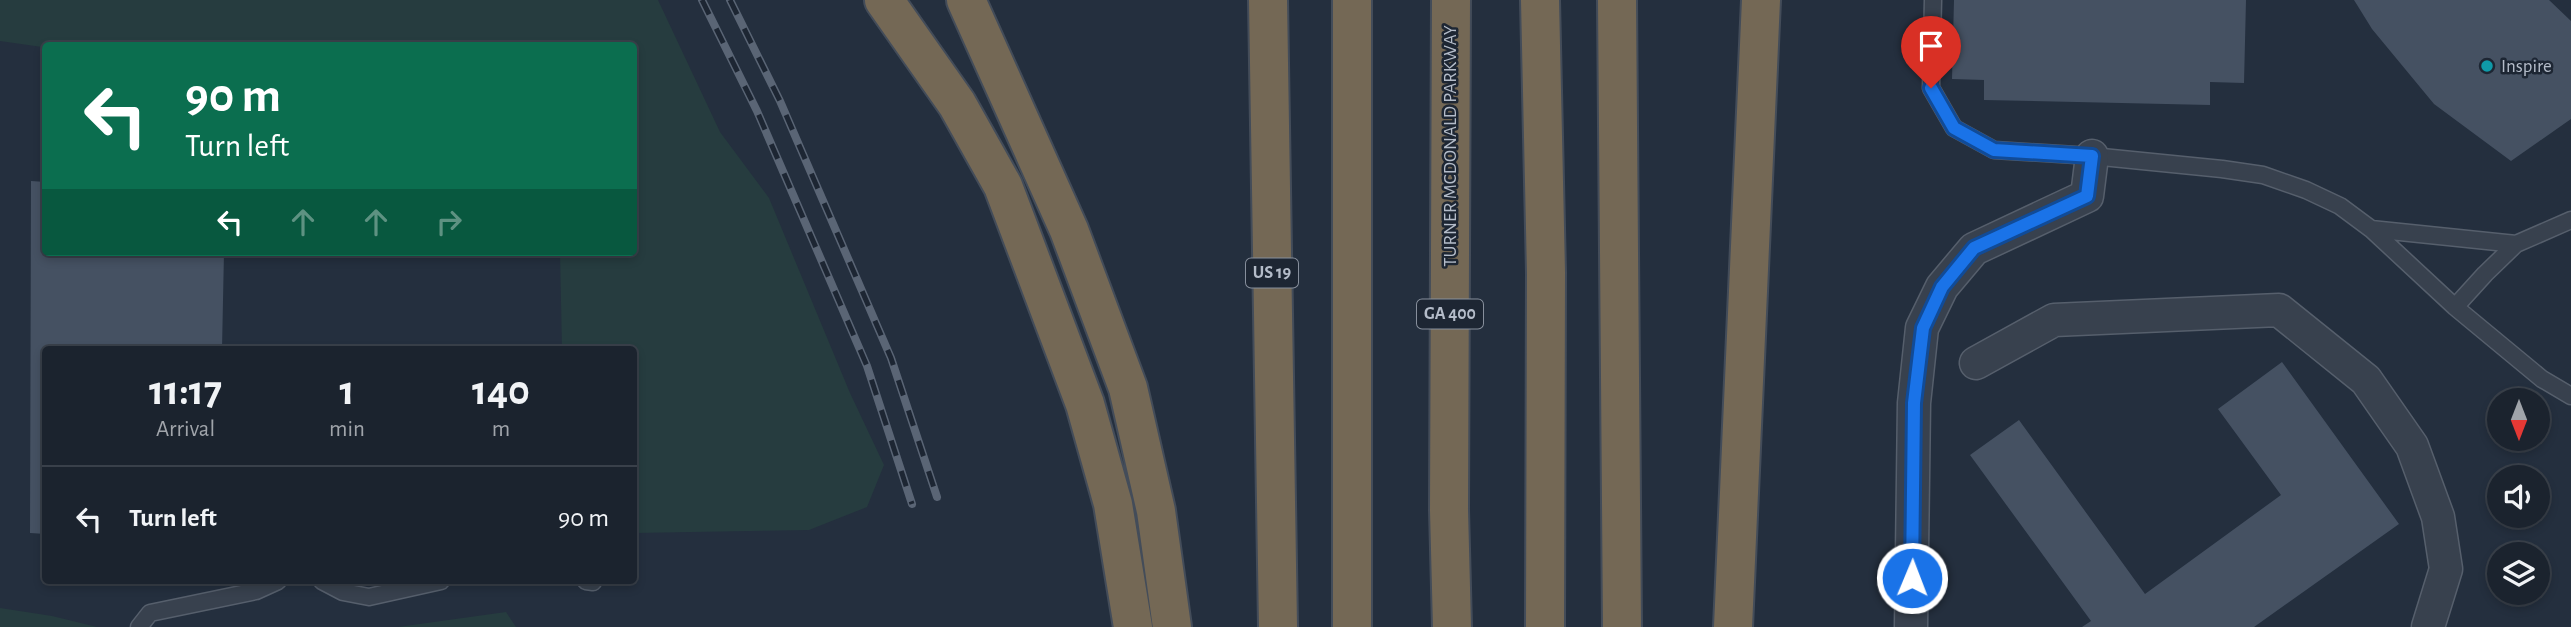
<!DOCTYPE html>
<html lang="en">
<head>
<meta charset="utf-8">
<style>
	body { margin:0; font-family:"Alegreya Sans",sans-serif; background:#242b36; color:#f1f3f6; height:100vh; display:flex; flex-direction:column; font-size:26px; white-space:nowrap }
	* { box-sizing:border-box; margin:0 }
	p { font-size:23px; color:#a0a4aa }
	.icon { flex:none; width:38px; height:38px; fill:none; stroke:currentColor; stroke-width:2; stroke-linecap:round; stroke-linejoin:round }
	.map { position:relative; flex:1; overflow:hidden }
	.details { position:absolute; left:42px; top:346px; width:595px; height:238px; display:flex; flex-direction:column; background:#1b232e; border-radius:7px; box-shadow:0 4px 10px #0003,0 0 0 2px #39404a }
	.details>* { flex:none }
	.guide { position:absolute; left:42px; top:42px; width:595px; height:214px; border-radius:7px; box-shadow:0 4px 10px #0003,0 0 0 2px #39404a; background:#0b6e4f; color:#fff; overflow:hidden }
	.needle { width:46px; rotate:180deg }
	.tools { position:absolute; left:2487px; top:388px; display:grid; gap:14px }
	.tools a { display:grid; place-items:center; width:63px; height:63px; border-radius:50%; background:#1b232e; box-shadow:0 4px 10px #0003,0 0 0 2px #39404a; font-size:35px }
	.pin { position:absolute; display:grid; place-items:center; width:60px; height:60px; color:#fff; margin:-72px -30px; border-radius:50% 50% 50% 0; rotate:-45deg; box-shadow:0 0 7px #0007 }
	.pin .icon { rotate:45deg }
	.me { position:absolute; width:77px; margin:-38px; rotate:1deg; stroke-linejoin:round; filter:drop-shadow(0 0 5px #0008) }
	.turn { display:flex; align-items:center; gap:24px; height:147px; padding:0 28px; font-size:32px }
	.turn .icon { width:91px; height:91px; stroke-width:2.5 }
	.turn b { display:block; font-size:49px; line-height:60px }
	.lanes { display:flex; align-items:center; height:66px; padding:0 28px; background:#0003; justify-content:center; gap:35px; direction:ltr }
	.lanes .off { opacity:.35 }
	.eta { display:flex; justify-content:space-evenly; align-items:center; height:119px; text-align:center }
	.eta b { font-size:42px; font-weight:600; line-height:49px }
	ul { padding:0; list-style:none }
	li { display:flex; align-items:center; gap:21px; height:105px; padding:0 28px; border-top:2px solid #39404a }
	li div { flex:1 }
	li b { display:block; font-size:26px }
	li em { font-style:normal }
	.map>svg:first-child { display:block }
	.green { fill:#263c3f }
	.building { fill:#455162 }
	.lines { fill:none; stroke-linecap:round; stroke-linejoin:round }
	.service-casing { stroke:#565f6c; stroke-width:19 }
	.minor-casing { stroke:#565f6c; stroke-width:35 }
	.motorway-casing { stroke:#434c59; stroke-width:42 }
	.service { stroke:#38414e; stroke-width:16 }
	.minor { stroke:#38414e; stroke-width:32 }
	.motorway { stroke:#746855; stroke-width:38 }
	.rail-casing { stroke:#5a6575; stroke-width:8 }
	.rail { stroke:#1d2633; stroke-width:5; stroke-dasharray:16; stroke-linecap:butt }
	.route-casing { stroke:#114b97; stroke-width:18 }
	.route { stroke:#1a73e8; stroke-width:12 }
	.culture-dot { fill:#0f9aa8; stroke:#1d2633; stroke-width:2.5 }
	.labels { text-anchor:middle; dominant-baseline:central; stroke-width:5; stroke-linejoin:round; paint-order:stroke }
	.shield { fill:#1d2633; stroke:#878f9c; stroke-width:2 }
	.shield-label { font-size:18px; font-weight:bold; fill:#b4bcc9 }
	.poi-label { font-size:19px; fill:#b4bcc9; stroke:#1d2633; text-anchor:start }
	.street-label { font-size:19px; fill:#b4bcc9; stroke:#1d2633 }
</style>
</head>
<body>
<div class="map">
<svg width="2571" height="627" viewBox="0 0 2571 627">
	<rect width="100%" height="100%" fill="#242f3e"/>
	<path class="green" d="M0,0H658L720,132L769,198L850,393L884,465L867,507L809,530L634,533V350H562L560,252H634V46L42,47L0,41Z
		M0,608L52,616L97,627H0Z
		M506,612L516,627H398Z"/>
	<path class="building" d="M1954,0H2246L2244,83L2210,82V105L1984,100V80L1952,79Z
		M2354,0H2549L2571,21V119L2511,161L2434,104L2372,29Z
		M31,181L46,182V252H224L222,350H46V534L30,533Z
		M2282,362L2399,524L2254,627H2082L2091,621L1970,455L2019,420L2145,594L2281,495L2218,409Z"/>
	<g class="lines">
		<g class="service-casing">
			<path id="service" d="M1933,0L1931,88L1954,128L1994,150L2092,156L2222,169L2263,175L2306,190L2340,206L2371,229L2455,307L2542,379L2571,396
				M2371,229L2516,244
				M2455,307L2485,274L2516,244L2571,220
				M322,581L343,592L369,597L441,581
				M586,581L593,582
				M139,627L150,613L256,591L278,581"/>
		</g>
		<g class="minor-casing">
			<path id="minor" d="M1976,363L2054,320L2279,310L2366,380L2412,446L2438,517L2446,569L2428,627
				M1911,627L1914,403L1922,328L1942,287L1974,249L2087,196L2092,156"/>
		</g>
		<g class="motorway-casing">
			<path id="motorway" d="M884,0L957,104L1003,186L1085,404L1113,504L1133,627
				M966,0L1069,230L1128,388L1156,511L1172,627
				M1268,0L1278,627
				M1451,0L1449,510L1452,627
				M1540,0L1546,273L1545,627
				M1617,0L1622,627
				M1352,627V0
				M1733,627L1761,0"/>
		</g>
		<use href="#service" class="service"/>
		<use href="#minor" class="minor"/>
		<use href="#motorway" class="motorway"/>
		<g class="rail-casing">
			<path id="rail" d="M702,0L757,111L867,366L912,504
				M730,0L780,101L891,358L937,497"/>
		</g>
		<use href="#rail" class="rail"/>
	</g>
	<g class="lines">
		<g class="route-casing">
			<path id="route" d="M1912,578L1914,403L1923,328L1942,287L1974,248L2087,196L2092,156L1994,150L1954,128L1931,88"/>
		</g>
		<use href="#route" class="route"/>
	</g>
	<circle class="culture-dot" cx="2487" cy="66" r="7"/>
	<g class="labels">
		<g class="shield">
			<rect x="1246" y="258.5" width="52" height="29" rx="5"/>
			<rect x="1417" y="299.5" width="66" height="29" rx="5"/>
		</g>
		<g class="shield-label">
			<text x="1272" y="273">US 19</text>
			<text x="1450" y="314">GA 400</text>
		</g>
		<g class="poi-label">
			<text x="2501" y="66">Inspire</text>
		</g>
		<g class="street-label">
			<text transform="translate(1450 146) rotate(-90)">TURNER MCDONALD PARKWAY</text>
		</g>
	</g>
</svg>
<div class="tools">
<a><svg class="needle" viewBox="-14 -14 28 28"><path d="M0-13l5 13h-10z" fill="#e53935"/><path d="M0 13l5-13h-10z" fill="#a0a4aa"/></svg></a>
<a><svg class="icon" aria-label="sound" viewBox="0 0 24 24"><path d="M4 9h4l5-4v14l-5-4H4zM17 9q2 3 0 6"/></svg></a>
<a><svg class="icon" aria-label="layers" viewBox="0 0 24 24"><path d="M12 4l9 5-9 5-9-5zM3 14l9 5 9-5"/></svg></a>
</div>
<div class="pin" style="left:1931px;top:88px;background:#d93025"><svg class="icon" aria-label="arrive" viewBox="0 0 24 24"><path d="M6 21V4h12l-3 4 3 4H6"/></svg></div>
<svg class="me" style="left:1912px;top:578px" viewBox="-20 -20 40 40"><circle r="17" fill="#1a73e8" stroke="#fff" stroke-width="3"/><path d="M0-11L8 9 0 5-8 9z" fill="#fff"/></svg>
<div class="guide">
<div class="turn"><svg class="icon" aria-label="left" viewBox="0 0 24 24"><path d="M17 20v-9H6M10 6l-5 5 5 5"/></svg><div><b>90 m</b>Turn left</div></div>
<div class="lanes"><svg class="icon" aria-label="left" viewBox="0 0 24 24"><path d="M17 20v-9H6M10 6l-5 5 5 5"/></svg><svg class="icon off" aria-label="ahead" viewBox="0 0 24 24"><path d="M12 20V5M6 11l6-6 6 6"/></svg><svg class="icon off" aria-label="ahead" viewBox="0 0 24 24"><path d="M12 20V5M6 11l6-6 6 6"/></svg><svg class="icon off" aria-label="right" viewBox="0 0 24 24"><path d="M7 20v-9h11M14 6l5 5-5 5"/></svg></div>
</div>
<section class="details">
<div class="eta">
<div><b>11:17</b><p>Arrival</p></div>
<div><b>1</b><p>min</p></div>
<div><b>140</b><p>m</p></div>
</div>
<ul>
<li><svg class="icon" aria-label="left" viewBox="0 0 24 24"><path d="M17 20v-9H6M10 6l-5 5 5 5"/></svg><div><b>Turn left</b></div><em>90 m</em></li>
</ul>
</section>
</div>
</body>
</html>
